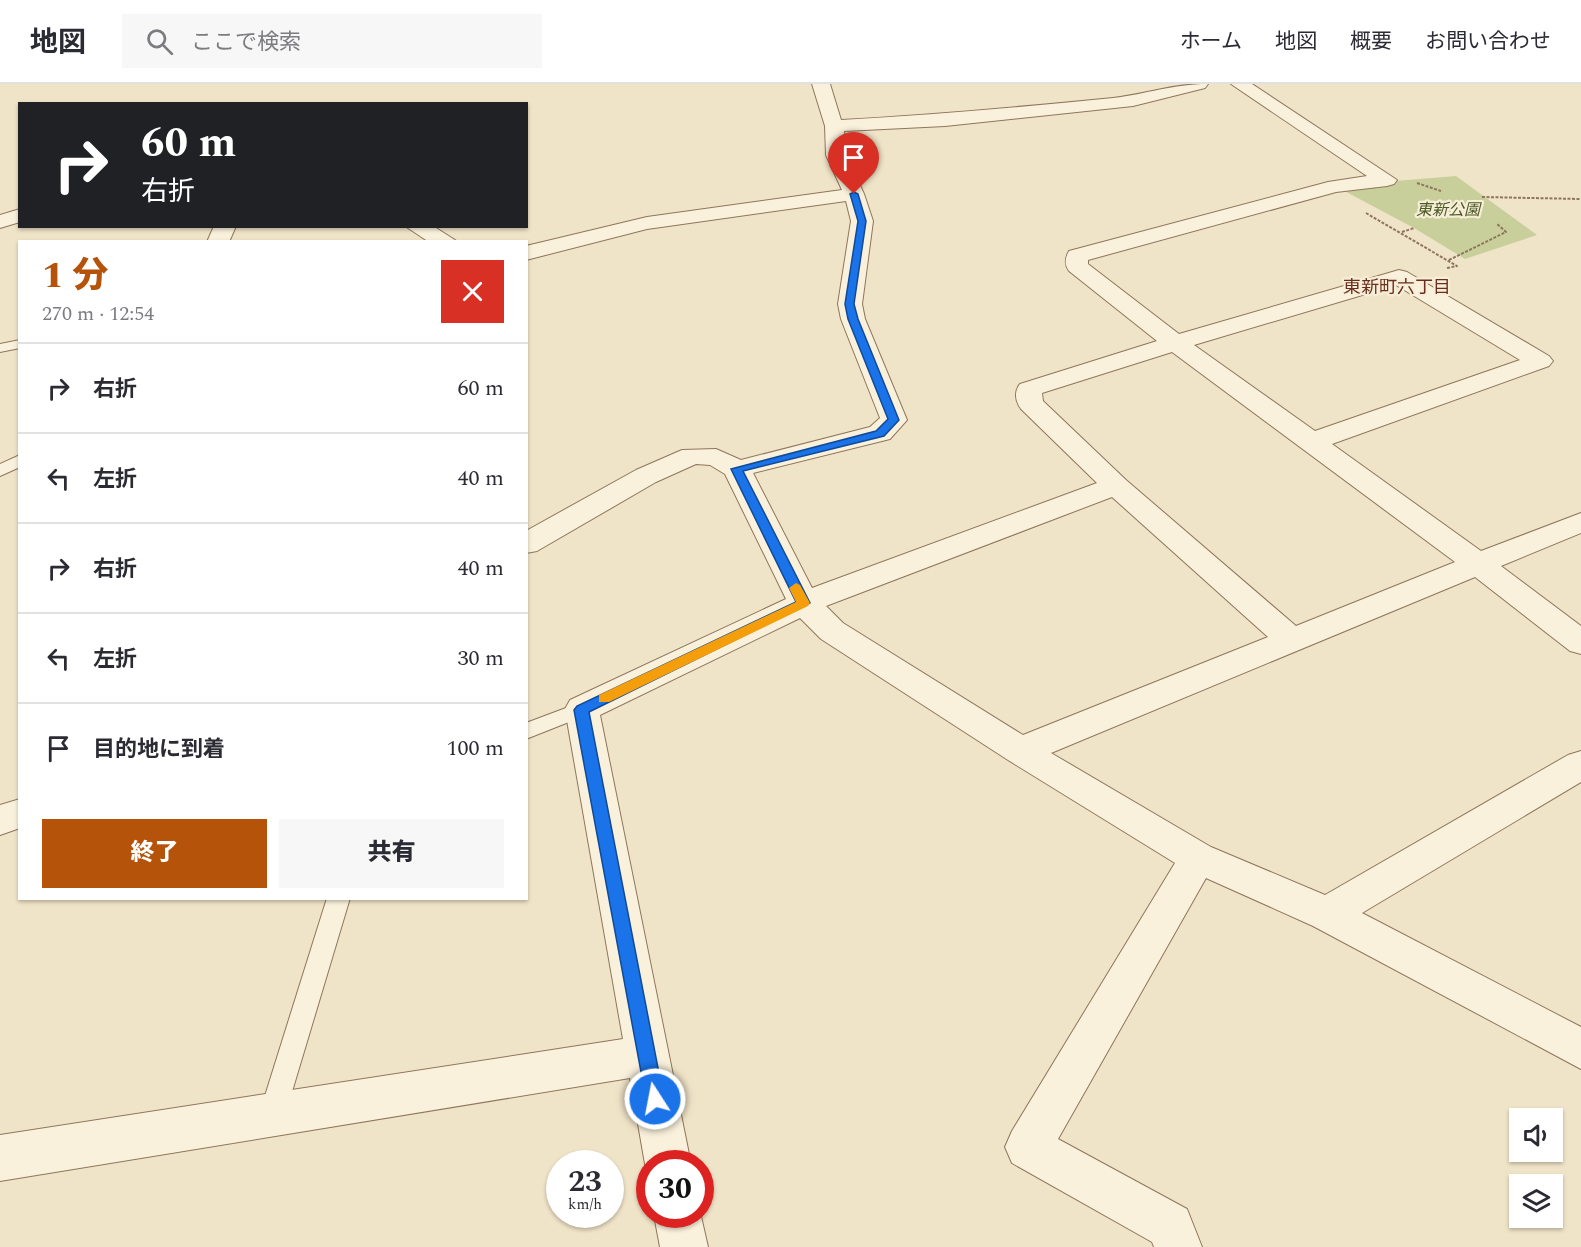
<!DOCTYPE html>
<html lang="ja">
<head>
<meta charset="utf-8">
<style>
	body { margin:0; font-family:Spectral,"Noto Sans JP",serif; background:#f7f7f7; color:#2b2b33; height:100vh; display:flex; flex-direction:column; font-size:22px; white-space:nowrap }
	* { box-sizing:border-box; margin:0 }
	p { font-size:20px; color:#7c7c81 }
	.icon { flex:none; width:33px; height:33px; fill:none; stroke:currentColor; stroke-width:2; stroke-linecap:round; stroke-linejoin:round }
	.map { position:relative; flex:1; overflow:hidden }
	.drawer { position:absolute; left:18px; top:156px; width:510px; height:660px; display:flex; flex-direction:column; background:#fff; border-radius:0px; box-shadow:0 2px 4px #0004 }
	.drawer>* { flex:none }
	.top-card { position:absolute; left:18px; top:18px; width:510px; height:126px; border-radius:0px; box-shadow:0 2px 4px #0004; background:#202124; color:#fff; overflow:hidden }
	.controls { position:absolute; left:1509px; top:1024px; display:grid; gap:12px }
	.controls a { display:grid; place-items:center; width:54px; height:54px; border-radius:0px; background:#fff; box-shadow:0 2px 4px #0004; font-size:30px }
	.speed { position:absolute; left:546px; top:1066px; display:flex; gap:12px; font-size:30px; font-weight:700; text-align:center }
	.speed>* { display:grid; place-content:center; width:78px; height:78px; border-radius:50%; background:#fff; box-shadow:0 2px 4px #0004; line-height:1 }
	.speed small { font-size:15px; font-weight:400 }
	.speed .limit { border:9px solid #d22; background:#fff; color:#111 }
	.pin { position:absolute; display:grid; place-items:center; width:51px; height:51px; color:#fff; margin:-62px -26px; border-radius:50% 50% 50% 0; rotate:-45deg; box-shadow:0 0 6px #0007 }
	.pin .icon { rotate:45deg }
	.me { position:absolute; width:66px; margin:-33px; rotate:349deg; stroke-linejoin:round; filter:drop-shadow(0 0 4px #0008) }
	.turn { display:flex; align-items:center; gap:21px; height:126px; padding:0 24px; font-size:27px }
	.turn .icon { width:78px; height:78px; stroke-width:2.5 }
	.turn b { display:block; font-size:42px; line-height:51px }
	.round { display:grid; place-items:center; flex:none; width:63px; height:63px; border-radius:0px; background:#f7f7f7 }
	.head { display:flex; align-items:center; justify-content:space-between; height:102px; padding:0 24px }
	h1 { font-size:36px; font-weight:800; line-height:45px; color:#b45309 }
	.primary-button { display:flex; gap:12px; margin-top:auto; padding:12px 24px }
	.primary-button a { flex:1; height:69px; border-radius:0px; background:#b45309; color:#fff; font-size:24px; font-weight:800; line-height:69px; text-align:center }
	.primary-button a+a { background:#f7f7f7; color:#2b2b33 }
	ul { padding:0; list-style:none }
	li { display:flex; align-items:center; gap:18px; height:90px; padding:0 24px; border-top:2px solid #e1e1e2 }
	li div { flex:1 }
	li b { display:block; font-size:22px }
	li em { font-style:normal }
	header { display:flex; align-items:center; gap:36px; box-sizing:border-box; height:84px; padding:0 30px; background:#fff; border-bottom:2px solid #e1e1e2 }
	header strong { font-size:28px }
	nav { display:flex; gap:33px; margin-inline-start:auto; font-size:21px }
	.search { width:420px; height:54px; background:#f7f7f7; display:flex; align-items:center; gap:15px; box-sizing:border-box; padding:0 21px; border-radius:0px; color:#7c7c81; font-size:22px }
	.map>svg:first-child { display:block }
	.green { fill:#c9cf9b }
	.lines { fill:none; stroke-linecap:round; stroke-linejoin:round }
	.lane-casing { stroke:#8d765c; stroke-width:2 }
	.street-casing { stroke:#8d765c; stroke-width:2 }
	.path { stroke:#8d765c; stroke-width:2; stroke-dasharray:3 1.5; stroke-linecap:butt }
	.lane { fill:#faf1dc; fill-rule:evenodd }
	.street { fill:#faf1dc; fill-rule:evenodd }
	.route { fill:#1a73e8; stroke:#114b97; stroke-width:1.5 }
	.slow { fill:#f59e0b }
	.labels { text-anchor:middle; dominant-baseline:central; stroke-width:4.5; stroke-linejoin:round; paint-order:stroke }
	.far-park-label { font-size:16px; font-style:italic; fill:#4d5a26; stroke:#f7eed8 }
	.far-neighbourhood-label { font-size:18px; fill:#6b2e1e; stroke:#f7eed8 }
</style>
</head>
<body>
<header>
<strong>地図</strong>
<div class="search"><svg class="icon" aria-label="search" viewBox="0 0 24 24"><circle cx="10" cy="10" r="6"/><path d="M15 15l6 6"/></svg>ここで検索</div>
<nav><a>ホーム</a><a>地図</a><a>概要</a><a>お問い合わせ</a></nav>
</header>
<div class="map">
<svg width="1581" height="1163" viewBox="0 0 1581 1163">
	<rect width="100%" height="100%" fill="#f0e4c8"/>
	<path class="green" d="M1456,92L1537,151L1465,175L1414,144L1335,102Z"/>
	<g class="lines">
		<g class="lane-casing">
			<path id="lane" d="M20,256V264L0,268V260Z
				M20,371V383L0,392V380Z
				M582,618L589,620L592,625L589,630L526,655V639Z
				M327,814H350L285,1031L281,1040L272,1044L263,1040L259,1031Z"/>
		</g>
		<g class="street-casing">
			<path id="street" d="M812,0H830L841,36C932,31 1022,23 1113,14C1147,10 1172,0 1208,0L1205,4L1133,22L945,42L844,47L846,71L864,110L873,137L862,220L865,235L907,336L890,355L753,389L812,504L1097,399L1021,325C1015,317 1014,307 1020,300L1157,257L1069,187C1064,180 1065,174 1069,167L1328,98L1367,92L1231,0H1252L1397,96L1394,100L1387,102L1336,108L1088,176V180L1179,250L1399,186L1407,188L1549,272L1553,277L1549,282L1332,360L1481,467L1581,429V449L1501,482L1581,542V570L1570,567L1475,493L1051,669L1211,763L1325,811L1568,671L1581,667V698L1362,829L1581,943V985L1313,842L1206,794L1058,1055L1187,1125L1202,1163H1154L1152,1158L1012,1079L1005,1063L1012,1047L1175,779L1008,676L821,555L800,534L600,631L691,1080H650V1091L645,1080L630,994L0,1097V1051L623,955L565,625L570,616L786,515L725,390L710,381L696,380L656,398L537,467L526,469V447L636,386L682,366L716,365L741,376L870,343L880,334L841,235L838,220L851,137L846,117L647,145L526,176V162L647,133L842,106L826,71L825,42ZM1396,201L1520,276L1315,347L1194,261ZM1172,268L1455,478L1296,542L1126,396L1043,317L1042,309ZM1112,413L1268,553L1023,651L843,539L826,522Z
				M20,125V138L0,144V131Z
				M214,142H236L229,158H207Z
				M405,142H433L458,158H429Z
				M20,715V744L0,751V721Z
				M700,1128L708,1163H660L654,1131H700Z"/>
		</g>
		<path class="path" d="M1417,99L1441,107
			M1482,113L1581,115
			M1366,129L1457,182L1447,184
			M1402,148L1414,144
			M1449,176L1506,148L1497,140"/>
		<use href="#lane" class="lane"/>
		<use href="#street" class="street"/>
	</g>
	<path class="route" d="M854,108L858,110L866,137L854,220L858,235L899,336L884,352L743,387L810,519L589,628L664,1015L662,1021L655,1023L649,1021L646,1015L574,626L577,622L796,518L731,385L876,347L888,335L848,235L845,220L858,137L850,110Z"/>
	<path class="slow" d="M796,499L800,501L810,519L808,522L609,618H599V611L796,518L789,504Z"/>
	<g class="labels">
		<g class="far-park-label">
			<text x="1448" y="126">東新公園</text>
		</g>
		<g class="far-neighbourhood-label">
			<text x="1397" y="203">東新町六丁目</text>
		</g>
	</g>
</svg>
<div class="controls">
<a><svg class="icon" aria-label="sound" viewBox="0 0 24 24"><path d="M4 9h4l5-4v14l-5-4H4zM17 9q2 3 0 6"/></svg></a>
<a><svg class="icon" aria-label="layers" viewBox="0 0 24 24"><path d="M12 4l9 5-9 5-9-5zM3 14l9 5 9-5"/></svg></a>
</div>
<div class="speed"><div>23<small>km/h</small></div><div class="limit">30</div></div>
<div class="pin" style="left:854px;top:110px;background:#d93025"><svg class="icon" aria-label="arrive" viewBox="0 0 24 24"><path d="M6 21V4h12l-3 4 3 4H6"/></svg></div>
<svg class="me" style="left:655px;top:1015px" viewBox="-20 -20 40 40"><circle r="17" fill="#1a73e8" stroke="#fff" stroke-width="3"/><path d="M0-11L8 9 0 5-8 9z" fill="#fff"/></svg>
<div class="top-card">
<div class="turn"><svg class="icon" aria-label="right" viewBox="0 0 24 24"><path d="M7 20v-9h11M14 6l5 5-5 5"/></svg><div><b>60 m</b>右折</div></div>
</div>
<section class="drawer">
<div class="head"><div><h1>1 分</h1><p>270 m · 12:54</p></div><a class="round" style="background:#d93025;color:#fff"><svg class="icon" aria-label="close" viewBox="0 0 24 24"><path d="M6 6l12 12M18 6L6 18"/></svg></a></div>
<ul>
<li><svg class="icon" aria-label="right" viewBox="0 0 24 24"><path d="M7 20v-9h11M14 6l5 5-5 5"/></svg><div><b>右折</b></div><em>60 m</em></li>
<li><svg class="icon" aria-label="left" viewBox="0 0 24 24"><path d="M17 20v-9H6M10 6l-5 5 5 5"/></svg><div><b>左折</b></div><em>40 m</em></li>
<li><svg class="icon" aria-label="right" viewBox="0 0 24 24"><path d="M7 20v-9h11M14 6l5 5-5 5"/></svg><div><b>右折</b></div><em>40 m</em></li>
<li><svg class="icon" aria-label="left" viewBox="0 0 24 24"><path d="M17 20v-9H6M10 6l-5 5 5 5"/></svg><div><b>左折</b></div><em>30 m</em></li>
<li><svg class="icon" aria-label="arrive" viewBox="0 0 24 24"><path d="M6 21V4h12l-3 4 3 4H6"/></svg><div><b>目的地に到着</b></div><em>100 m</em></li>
</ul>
<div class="primary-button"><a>終了</a><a>共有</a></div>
</section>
</div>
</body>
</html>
